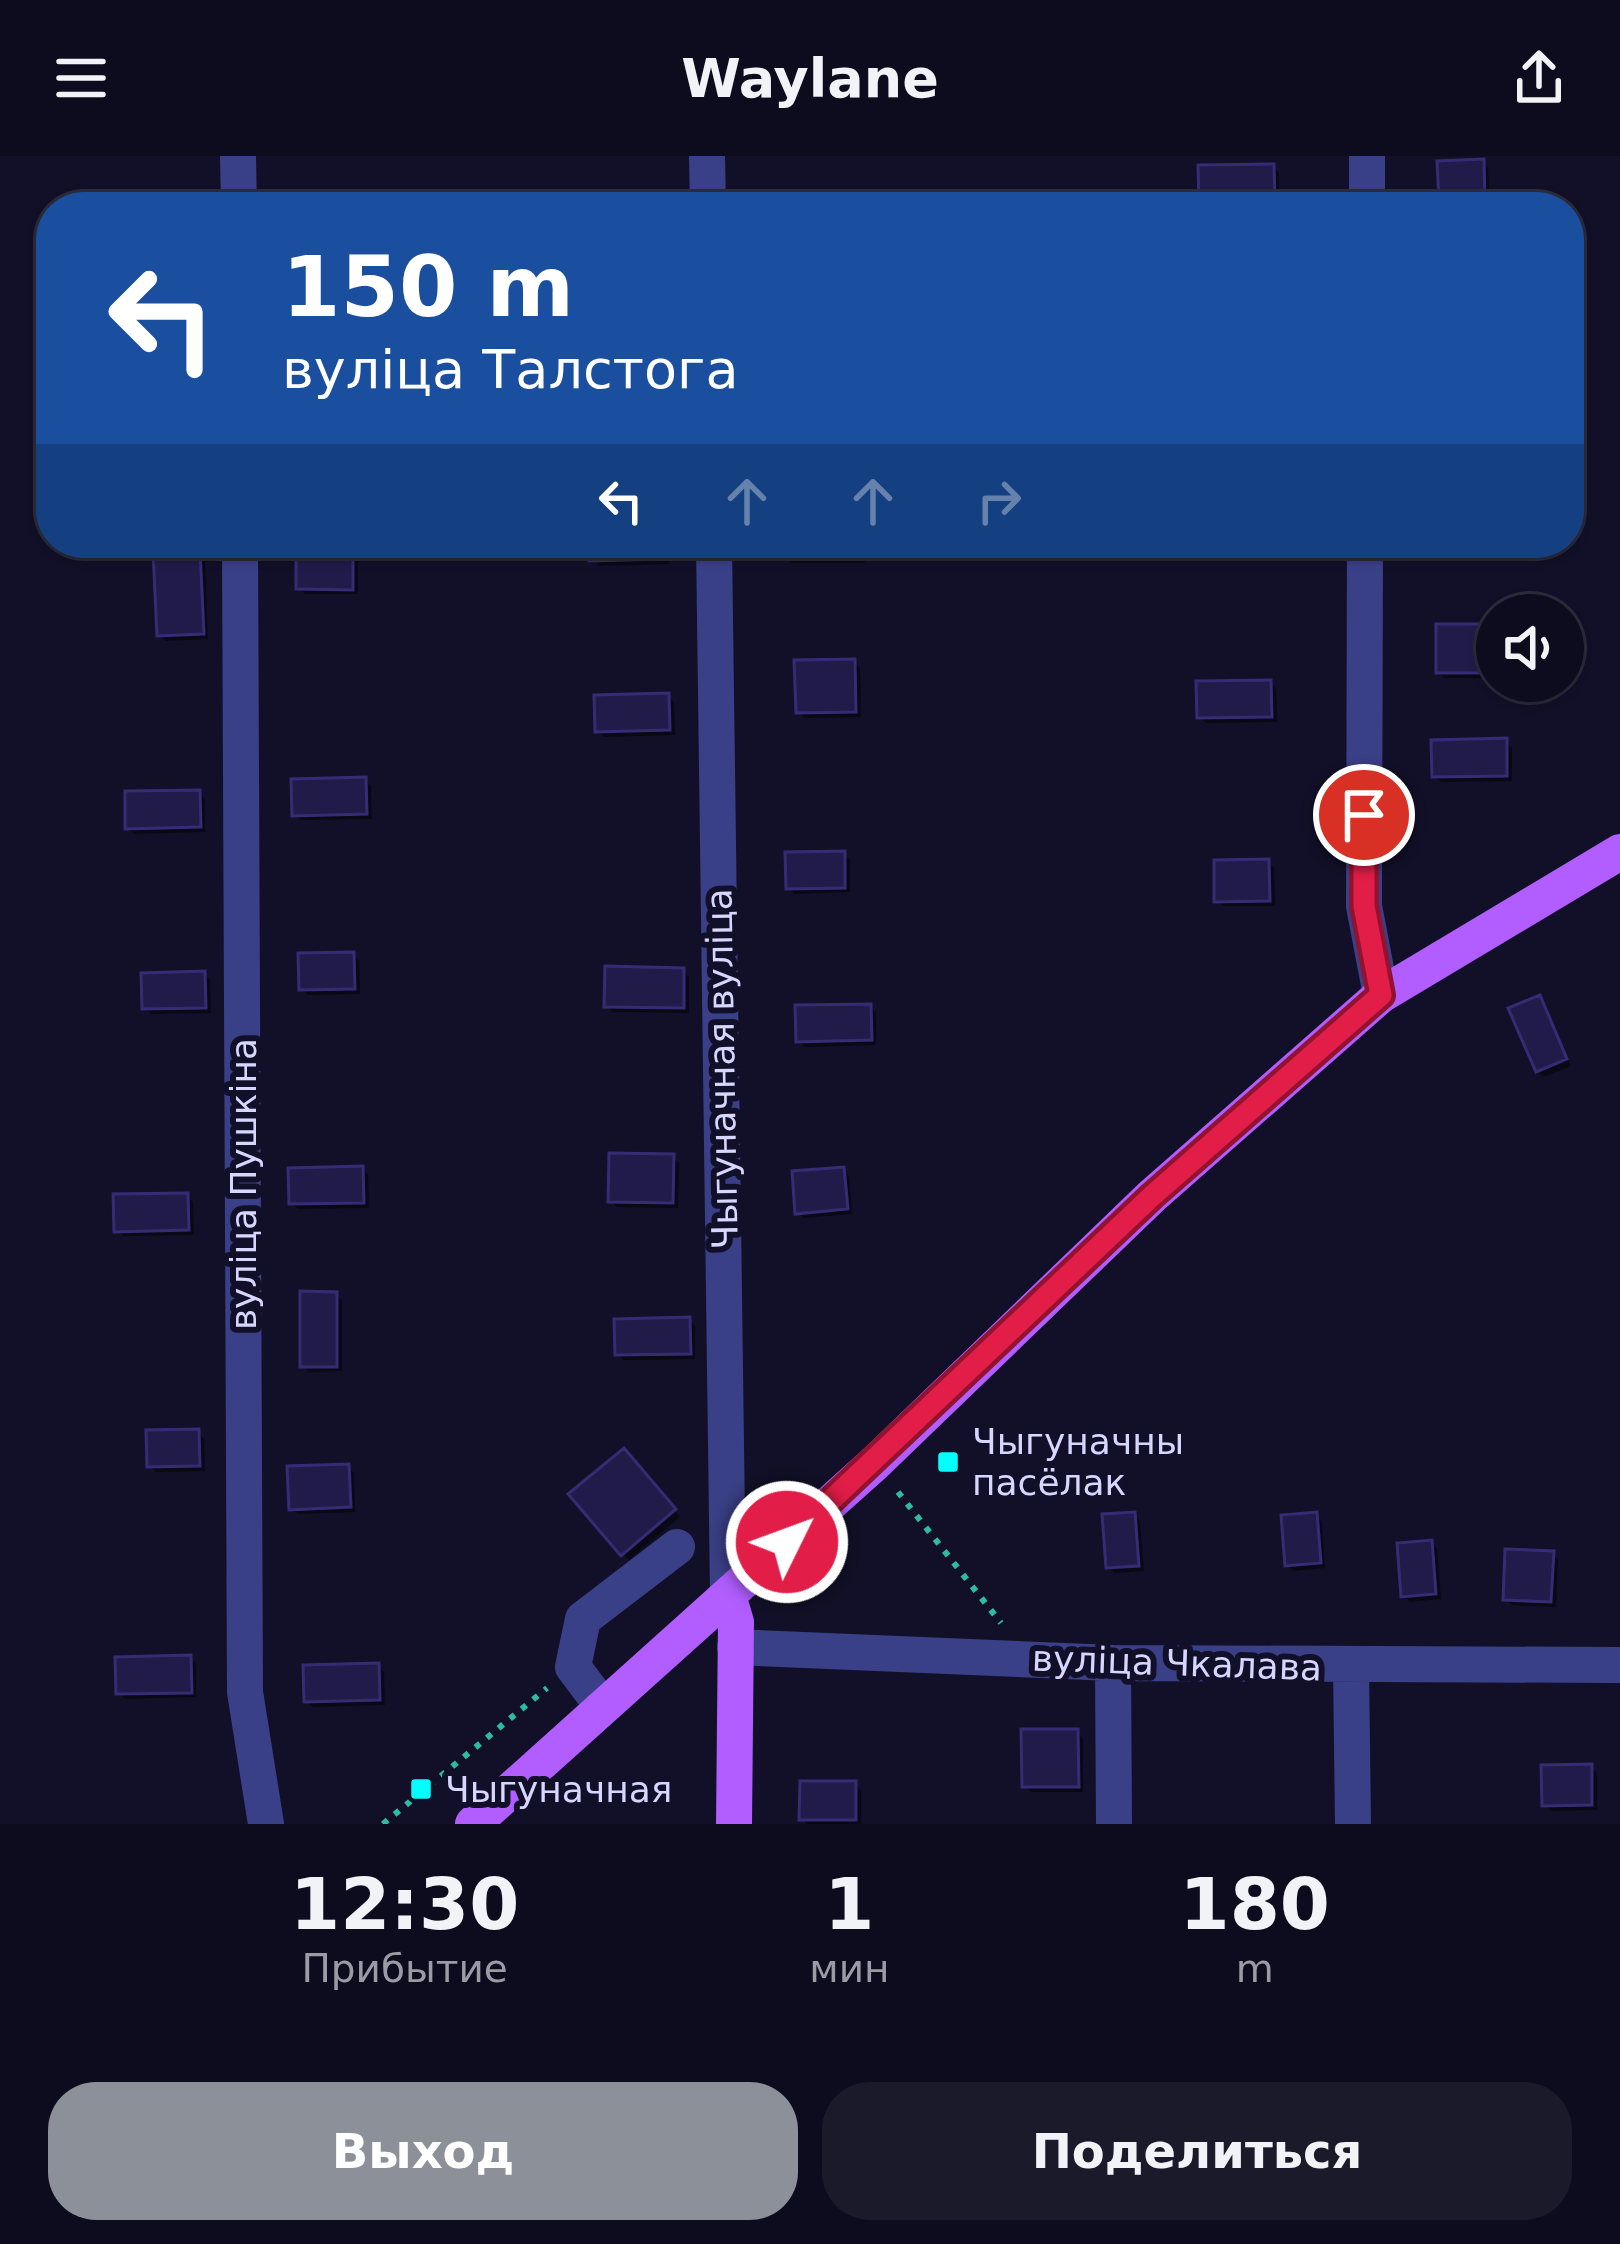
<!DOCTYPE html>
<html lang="ru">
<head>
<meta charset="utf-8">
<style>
	body { margin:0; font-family:"DejaVu Sans",sans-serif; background:#1b1a2b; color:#f1f3f6; height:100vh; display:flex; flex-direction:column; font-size:45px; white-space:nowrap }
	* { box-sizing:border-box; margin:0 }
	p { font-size:39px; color:#9a9ba4 }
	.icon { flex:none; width:66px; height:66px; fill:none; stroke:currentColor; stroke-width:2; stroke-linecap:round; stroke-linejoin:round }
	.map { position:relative; height:1668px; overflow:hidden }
	.sheet { display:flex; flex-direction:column; background:#0d0c1e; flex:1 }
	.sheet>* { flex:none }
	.hud { position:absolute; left:36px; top:36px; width:1548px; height:366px; border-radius:48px; box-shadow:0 3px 9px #0004,0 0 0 3px #2d2c3c; background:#1a4fa0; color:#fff; overflow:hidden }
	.tools { position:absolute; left:1476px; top:438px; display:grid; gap:24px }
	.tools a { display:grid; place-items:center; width:108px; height:108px; border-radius:50%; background:#0d0c1e; box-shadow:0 3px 9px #0004,0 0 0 3px #2d2c3c; font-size:60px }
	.pin { position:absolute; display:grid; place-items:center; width:102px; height:102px; color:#fff; margin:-51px; border:6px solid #fff; border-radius:50%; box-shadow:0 3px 12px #0007 }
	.me { position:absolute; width:132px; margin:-66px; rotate:48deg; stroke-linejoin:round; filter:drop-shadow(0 0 9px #0008) }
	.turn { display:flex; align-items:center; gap:42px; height:252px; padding:0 48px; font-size:54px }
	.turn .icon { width:156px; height:156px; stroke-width:2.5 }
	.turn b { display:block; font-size:84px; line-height:102px }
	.lanes { display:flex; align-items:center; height:114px; padding:0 48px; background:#0003; justify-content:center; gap:60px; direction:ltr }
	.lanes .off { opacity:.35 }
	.eta { display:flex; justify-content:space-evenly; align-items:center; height:204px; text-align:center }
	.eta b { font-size:72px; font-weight:700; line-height:84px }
	.cta { display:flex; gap:24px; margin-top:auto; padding:24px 48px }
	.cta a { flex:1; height:138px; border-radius:48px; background:#8c9099; color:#fff; font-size:48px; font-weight:700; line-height:138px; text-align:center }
	.cta a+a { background:#1b1a2b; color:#f1f3f6 }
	header { display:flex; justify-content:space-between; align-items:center; height:156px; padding:0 48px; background:#0d0c1e; font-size:54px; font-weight:700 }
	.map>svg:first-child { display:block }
	.shadow { fill:#0007 }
	.building { fill:#201b49; stroke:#342d75; stroke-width:3 }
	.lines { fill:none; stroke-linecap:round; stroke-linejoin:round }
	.path { stroke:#2fbaa3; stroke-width:6; stroke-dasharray:6 9; stroke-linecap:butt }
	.minor { stroke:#3a4087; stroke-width:36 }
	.major { stroke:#b15dff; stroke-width:36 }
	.route-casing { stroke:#92132f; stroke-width:30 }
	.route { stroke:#e11d48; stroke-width:21 }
	.poi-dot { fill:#02fffd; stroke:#111028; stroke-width:4.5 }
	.labels { text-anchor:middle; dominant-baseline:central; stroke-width:12; stroke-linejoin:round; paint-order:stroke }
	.street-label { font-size:36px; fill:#d7d6ff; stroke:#111028 }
	.poi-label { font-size:36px; fill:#d7d6ff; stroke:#111028; text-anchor:start }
</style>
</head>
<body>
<header><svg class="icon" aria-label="menu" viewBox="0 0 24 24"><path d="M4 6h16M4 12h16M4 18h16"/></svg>Waylane<svg class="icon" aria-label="share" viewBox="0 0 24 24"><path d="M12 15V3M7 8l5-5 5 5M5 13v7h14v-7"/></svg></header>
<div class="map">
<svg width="1620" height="1668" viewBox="0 0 1620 1668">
	<rect width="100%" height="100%" fill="#111028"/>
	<path class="shadow" d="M1482,6L1488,12L1490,49L1448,51L1442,45Z
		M1273,11L1279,17V49L1208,50L1202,44Z
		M592,387H669V408L598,410Z
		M785,387H865V407H791Z
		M1210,387H1281V396L1217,398Z
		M199,396L205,402L208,483L166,485L160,479Z
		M352,399L358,406V438H305L299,432Z
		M1485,471L1491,477V522H1445L1439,516Z
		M854,506L860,512L861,561L805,562L799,556Z
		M1270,527L1276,533L1277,566L1206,567L1200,561Z
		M668,540L674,546L675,579L604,581L598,575Z
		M1505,586L1512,592V625L1441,626L1435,620Z
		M365,624L371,630L372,663L301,664L295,658Z
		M199,637L205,643V676L134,678L128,672Z
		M844,698L850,704V736L795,738L789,732Z
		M1268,706L1274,712L1275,750H1224L1217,744Z
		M353,799L359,805L360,838L308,839L302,833Z
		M683,815L689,821V857L613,856L607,850Z
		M204,818L210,824L211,857L151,858L145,852Z
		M1539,842L1571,910L1544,921L1538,915Z
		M870,851L876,857V889L805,891L799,885Z
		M672,1001L679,1007L678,1052L617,1051L611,1045Z
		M362,1013L368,1019L369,1052L298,1053L292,1047Z
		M843,1014L849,1020L852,1058L804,1062L798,1056Z
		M187,1040L193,1046L194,1079L123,1080L117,1074Z
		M336,1139L342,1145V1215L309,1216L303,1210Z
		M689,1164L695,1170V1203L624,1204L618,1198Z
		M198,1276L204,1283L205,1315L156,1316L150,1310Z
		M623,1296L680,1361L629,1404L623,1398Z
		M347,1311L354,1317L355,1356L298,1358L292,1352Z
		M1134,1359L1140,1365L1144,1415L1115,1417L1109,1411Z
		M1316,1359L1322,1366L1325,1412L1294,1415L1288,1409Z
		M1431,1387L1437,1393L1441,1443L1410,1446L1404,1440Z
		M1552,1398L1558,1404L1556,1451L1512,1449L1506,1443Z
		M190,1502L196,1508V1541L125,1543L119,1536Z
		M378,1510L384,1516L385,1549L313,1551L307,1545Z
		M1077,1576L1083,1582V1636H1031L1025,1630Z
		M1590,1611L1597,1617V1654L1551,1655L1545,1649Z
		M855,1628L861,1634V1668H807L802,1663Z"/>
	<path class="building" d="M1484,3L1485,44L1439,46L1437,5Z
		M1274,8L1275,44L1199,46L1198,9Z
		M375,38L376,51H288V40Z
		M589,387H664L665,403L589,405Z
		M782,387H860V402H782Z
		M1207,387H1276V391L1208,393Z
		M200,393L204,478L157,480L153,395Z
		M353,396V434L296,433V397Z
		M1436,468H1486V517H1436Z
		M855,503L856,556L796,557L794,504Z
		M1271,524L1272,561L1197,562L1196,525Z
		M669,537L670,574L595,576L594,539Z
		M1507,582V620L1432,621L1431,584Z
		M366,621L367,658L292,660L291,623Z
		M200,634L201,671L125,673V635Z
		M845,695V732L786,733L785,696Z
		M1269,703L1270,745L1214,746V704Z
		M354,796L355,833L299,834L298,797Z
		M605,810L684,812V852L604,851Z
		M205,815L206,852L142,853L141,817Z
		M1540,839L1567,903L1536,916L1508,852Z
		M871,848L872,884L796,886L795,849Z
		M609,997L674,998L673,1047L608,1046Z
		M363,1010L364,1047L289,1048L288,1012Z
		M844,1011L848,1053L795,1058L792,1015Z
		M188,1037L189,1074L114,1076L113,1038Z
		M300,1135L337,1136V1211H300Z
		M690,1161L691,1198L615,1199L614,1163Z
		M199,1273L200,1310L147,1311L146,1274Z
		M624,1292L676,1353L621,1400L568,1338Z
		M349,1308L351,1351L289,1354L287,1310Z
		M1135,1356L1139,1410L1106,1412L1102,1358Z
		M1317,1356L1321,1407L1285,1410L1281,1359Z
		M1432,1384L1436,1438L1401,1441L1397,1387Z
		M1505,1393L1554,1395L1551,1446L1503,1444Z
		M191,1499L192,1537L116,1538L115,1501Z
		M379,1507L380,1544L304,1546L303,1509Z
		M1021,1573H1078L1079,1631H1022Z
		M1592,1608V1649L1542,1650L1541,1609Z
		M800,1625H856V1664H799Z"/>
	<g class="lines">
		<path class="path" d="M898,1336L1001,1467
			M383,1668L547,1532"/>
		<path class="minor" d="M238,0L239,51
			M707,0L708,51
			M1367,51V0
			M240,387L245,1536L266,1668
			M714,387L728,1439
			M1365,387L1364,750L1381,839
			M735,1491L1113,1507L1620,1509
			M1113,1507L1114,1668
			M1351,1511L1353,1668
			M603,1551L573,1511L583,1463L677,1391"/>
		<path class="major" d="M728,1439L736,1466L734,1668
			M473,1668L875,1307L1152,1040L1381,839L1620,696"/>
	</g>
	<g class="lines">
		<g class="route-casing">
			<path id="route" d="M787,1386L1152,1040L1381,839L1364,750V659"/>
		</g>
		<use href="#route" class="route"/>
	</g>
	<g class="poi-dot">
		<rect x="936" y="1294" width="24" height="24" rx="6"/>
		<rect x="409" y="1621" width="24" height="24" rx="6"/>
	</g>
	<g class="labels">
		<g class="street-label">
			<text transform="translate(722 913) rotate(-91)">Чыгуначная вуліца</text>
			<text transform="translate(243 1028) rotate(-90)">вуліца Пушкіна</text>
			<text transform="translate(1177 1507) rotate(2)">вуліца Чкалава</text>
		</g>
		<g class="poi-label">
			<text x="972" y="1285">Чыгуначны<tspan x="972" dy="41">пасёлак</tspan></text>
			<text x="445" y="1633">Чыгуначная</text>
		</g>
	</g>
</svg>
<div class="tools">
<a><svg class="icon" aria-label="sound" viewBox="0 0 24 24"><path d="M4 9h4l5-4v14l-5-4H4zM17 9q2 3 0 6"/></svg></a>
</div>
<div class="pin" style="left:1364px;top:659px;background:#d93025"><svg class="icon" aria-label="arrive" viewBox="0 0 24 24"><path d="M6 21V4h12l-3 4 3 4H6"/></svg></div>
<svg class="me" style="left:787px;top:1386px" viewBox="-20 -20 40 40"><circle r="17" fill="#e11d48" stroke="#fff" stroke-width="3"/><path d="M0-11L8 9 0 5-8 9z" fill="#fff"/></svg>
<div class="hud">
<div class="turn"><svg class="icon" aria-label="left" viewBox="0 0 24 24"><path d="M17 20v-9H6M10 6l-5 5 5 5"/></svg><div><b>150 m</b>вуліца Талстога</div></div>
<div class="lanes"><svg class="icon" aria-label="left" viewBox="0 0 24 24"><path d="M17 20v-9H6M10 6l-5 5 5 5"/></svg><svg class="icon off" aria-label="ahead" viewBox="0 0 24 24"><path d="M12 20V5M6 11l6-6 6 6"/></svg><svg class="icon off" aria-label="ahead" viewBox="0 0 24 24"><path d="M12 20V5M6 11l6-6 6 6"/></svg><svg class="icon off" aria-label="right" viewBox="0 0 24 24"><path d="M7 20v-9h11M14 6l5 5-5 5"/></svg></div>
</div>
</div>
<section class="sheet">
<div class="eta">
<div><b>12:30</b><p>Прибытие</p></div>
<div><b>1</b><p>мин</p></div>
<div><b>180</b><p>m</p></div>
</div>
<div class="cta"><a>Выход</a><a>Поделиться</a></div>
</section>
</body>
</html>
